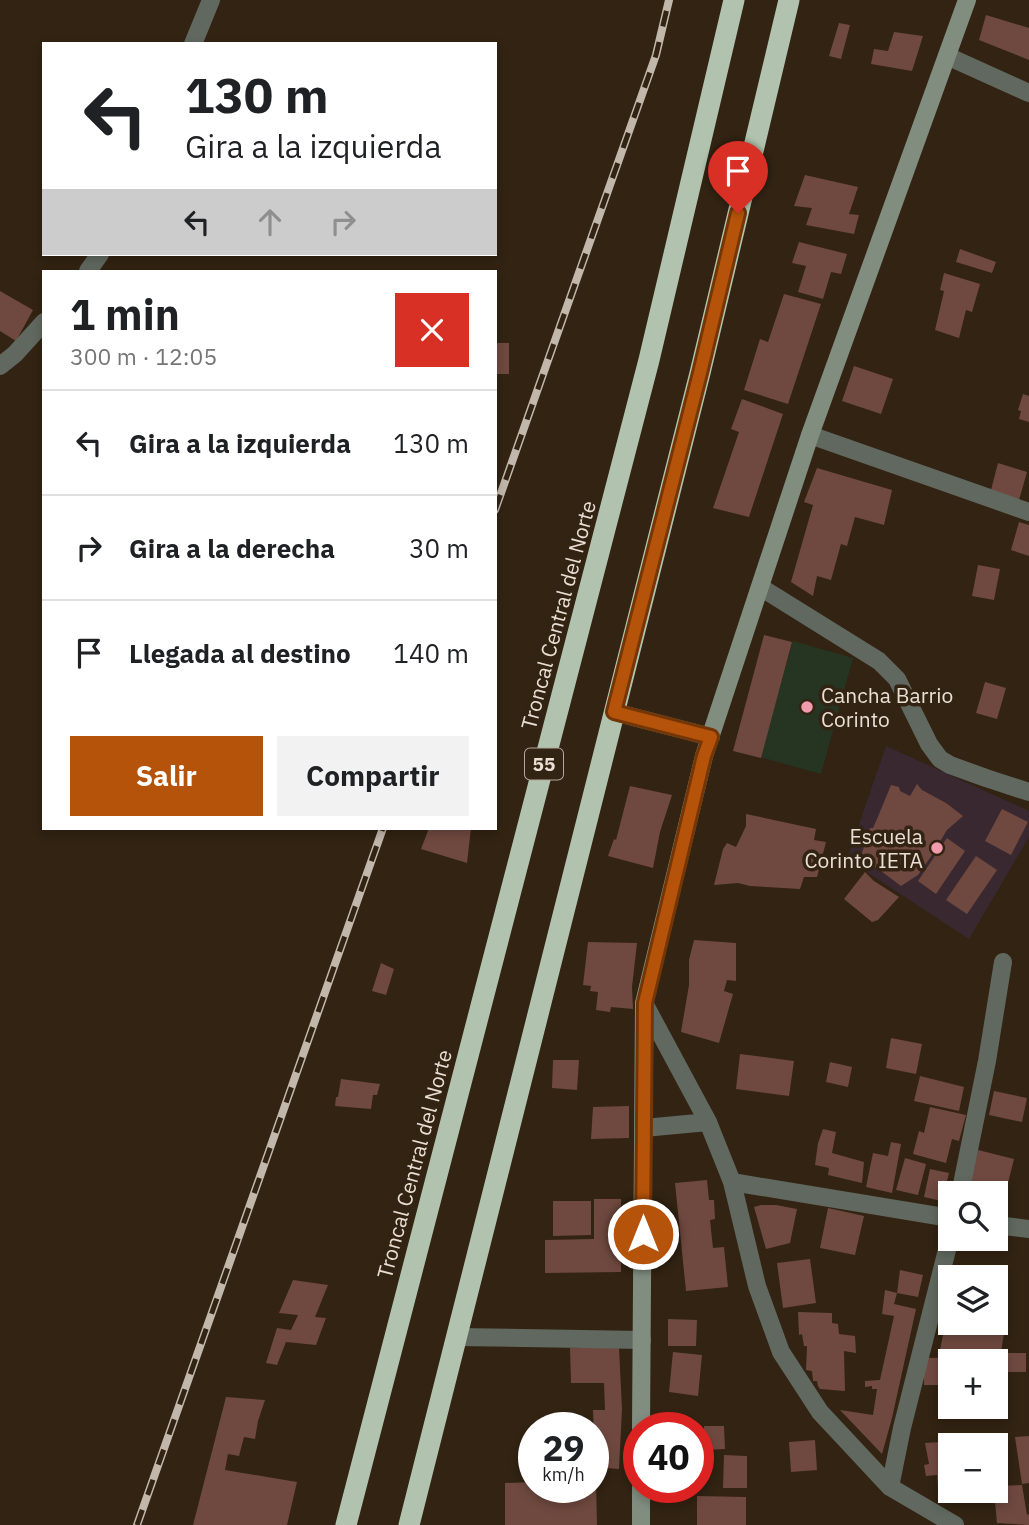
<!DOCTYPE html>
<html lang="es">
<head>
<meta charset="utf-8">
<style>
	body { margin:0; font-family:"IBM Plex Sans",sans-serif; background:#f2f2f2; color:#202124; height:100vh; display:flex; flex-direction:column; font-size:26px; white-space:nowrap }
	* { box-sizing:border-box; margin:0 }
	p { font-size:23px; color:#757577 }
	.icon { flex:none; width:38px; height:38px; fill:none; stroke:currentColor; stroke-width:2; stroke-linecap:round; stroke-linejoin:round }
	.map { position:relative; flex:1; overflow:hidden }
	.details { position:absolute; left:42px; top:270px; width:455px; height:560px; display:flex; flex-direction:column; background:#fff; border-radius:0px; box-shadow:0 4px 10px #0003 }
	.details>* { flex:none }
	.banner { position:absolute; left:42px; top:42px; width:455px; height:214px; border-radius:0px; box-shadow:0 4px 10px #0003; background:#fff; color:#202124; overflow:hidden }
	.buttons { position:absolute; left:938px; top:1181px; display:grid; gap:14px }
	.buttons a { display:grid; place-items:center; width:70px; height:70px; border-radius:0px; background:#fff; box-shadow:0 4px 10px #0003; font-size:35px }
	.speed { position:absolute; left:518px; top:1412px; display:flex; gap:14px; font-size:35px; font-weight:700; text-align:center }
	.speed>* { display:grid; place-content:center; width:91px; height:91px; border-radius:50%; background:#fff; box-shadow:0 4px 10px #0003; line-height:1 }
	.speed small { font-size:18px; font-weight:400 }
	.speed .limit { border:10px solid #d22; background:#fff; color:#111 }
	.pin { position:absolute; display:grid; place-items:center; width:60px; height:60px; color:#fff; margin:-72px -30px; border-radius:50% 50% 50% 0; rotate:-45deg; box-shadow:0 0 7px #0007 }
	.pin .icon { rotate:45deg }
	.me { position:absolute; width:77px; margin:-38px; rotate:0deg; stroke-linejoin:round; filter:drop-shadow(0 0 5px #0008) }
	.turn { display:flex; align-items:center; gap:24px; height:147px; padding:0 28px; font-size:32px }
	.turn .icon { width:91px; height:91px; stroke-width:2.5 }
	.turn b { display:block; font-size:49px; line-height:60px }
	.lanes { display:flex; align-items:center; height:66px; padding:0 28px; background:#0003; justify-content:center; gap:35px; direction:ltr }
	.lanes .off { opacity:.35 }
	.round { display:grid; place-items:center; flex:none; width:74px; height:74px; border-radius:0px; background:#f2f2f2 }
	.head { display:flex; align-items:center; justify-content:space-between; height:119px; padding:0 28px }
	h1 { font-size:42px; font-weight:800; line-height:52px }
	.cta { display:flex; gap:14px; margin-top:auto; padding:14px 28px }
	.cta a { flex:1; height:80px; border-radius:0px; background:#b45309; color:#fff; font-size:28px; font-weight:800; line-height:80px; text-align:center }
	.cta a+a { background:#f2f2f2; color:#202124 }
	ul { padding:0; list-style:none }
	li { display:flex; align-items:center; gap:21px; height:105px; padding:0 28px; border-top:2px solid #e0e0e0 }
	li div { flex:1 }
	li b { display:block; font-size:26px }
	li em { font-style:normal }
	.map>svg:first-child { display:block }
	.education { fill:#3a2830 }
	.green { fill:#263522 }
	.building { fill:#6f493f }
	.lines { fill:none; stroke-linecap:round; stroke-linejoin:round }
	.street { stroke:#60685f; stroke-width:18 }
	.secondary { stroke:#818d7f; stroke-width:18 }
	.highway { stroke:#b1c3ae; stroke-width:21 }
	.rail-casing { stroke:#c2b7ab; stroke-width:8 }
	.rail { stroke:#322312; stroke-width:5; stroke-dasharray:16; stroke-linecap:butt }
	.route-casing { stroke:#753606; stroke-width:18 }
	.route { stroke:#b45309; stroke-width:12 }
	.poi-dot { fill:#f29aae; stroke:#322312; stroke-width:2.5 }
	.labels { text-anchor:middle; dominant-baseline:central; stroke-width:7; stroke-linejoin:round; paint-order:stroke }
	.shield { fill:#322312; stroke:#b3a79a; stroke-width:2 }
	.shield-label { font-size:19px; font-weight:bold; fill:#eadfd5 }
	.street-label { font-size:21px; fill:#eadfd5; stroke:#322312 }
	.poi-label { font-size:21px; fill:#eadfd5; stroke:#322312; text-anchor:start }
</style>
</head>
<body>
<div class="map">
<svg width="1029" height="1525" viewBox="0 0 1029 1525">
	<rect width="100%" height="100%" fill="#322312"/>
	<path class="education" d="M886,746L1029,811V837L969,939L847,859Z"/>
	<path class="green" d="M793,641L853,658L821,774L760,757Z"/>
	<path class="building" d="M986,15L1029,28V60L979,40Z
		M839,23L850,25L841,59L829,56Z
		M894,32L923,36L912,71L871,64L874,49L888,51Z
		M805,175L858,187L849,214L859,215L854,234L806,225L812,208L794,206Z
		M799,242L847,254L841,274L831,272L823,299L798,292L806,266L792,263Z
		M960,249L996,262L992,273L956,262Z
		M944,273L980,284L972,312L966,310L959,338L935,330L944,291L940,290Z
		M0,291L33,310L16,341L0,331Z
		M784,294L821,304L788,404L744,390L760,339L768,342Z
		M495,343H509V374H495Z
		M854,366L893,379L881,414L842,401Z
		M1023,394L1029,396V422L1019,419L1021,411L1018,410Z
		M742,399L783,414L749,517L713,508L739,432L731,429Z
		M998,463L1027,472L1019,500L991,490Z
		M817,468L892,490L884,525L855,517L847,546L841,544L831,580L817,576L813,596L791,582L813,505L804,502Z
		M1019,522L1029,525V556L1011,550Z
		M978,565L1000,569L994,600L972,596Z
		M764,635L792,642L761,758L733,751Z
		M985,682L1006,688L997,719L976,713Z
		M917,784L922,790L946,803L963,816L947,830L932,855L918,875L901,886L861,856L870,828H873L877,819L891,785L899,787L900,791L910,796Z
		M630,786L672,795L660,832L653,868L608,856L614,839L616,840Z
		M1002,809L1028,822L1011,855L985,841Z
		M746,814L816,829L814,840L826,842L817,877H804L800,889L750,886L738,883L714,885L723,849L727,843L736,847L746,826Z
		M429,828H471L467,863L421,849Z
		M947,838L965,851L936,894L918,881Z
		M976,856L997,870L967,914L946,900Z
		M865,872L874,881L899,897L878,920L872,922L844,899Z
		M694,940L736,943V981L727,980L724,991L733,994L719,1043L681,1032L689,985V960Z
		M588,942L637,943L632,987L633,1009L611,1007L610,1012L596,1010L598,992L590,991L591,986L583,985Z
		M381,963L394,969L386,995L372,991Z
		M891,1038L922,1044L916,1074L886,1068Z
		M740,1054L794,1061L789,1096L736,1089Z
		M553,1060H579L577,1090L552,1088Z
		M830,1062L852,1067L848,1087L826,1082Z
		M920,1076L964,1087L959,1111L914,1101Z
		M341,1079L380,1084L377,1095H373L371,1109L335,1106L336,1097H338Z
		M994,1091L1027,1098L1022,1122L989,1115Z
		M629,1106V1138L591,1139L593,1107Z
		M930,1107L966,1115L959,1141L952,1139L946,1163L913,1154L919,1131L924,1133Z
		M823,1129L836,1132L832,1153L864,1162L862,1183L828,1175L829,1168L815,1165L818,1143Z
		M891,1142L901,1144L892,1193L866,1187L873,1153L888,1156Z
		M978,1150L1014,1159L1000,1215L996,1214V1194H968Z
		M905,1158L926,1164L918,1195L896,1190Z
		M930,1169L949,1173L942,1201L924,1197Z
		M707,1180L709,1200H714L715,1219L710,1220L713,1248L724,1247L728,1287L686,1291L675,1183Z
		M594,1199H621V1272L545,1273V1240L594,1239Z
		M553,1201H591V1235L553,1236Z
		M761,1205H776L797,1209L790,1243L766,1249L754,1207Z
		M828,1208L864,1216L855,1255L820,1248Z
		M810,1259L816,1303L783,1308L777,1263Z
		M900,1270L923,1275L918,1297L897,1293L894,1304L916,1309L892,1418L882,1454L840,1410L873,1415L877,1389H872V1386L865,1387V1381L880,1380L894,1316L882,1314L885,1290L897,1293Z
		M293,1280L328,1285L315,1317L326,1318L316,1345L286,1342L277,1365L266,1363L277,1328L291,1330L298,1315L279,1313Z
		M798,1312L832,1313V1323L838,1324L839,1334L855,1336L856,1353L844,1351L845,1391L820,1389L818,1386L817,1381H813L812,1371L806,1370L807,1346H804L802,1334L799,1335Z
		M668,1319L697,1320L696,1346H668Z
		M996,1320L1006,1321L1001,1352L979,1350V1354L953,1353L952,1350H940L943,1335H947L949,1323H996Z
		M570,1348H619L622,1409L619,1469L593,1467V1446H599V1438H594L593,1410H605L604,1383H571Z
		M673,1352L702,1355L698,1396L669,1392Z
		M994,1353H1026V1372H996Z
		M984,1357V1362H950V1385H924V1358Z
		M226,1397L265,1400L258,1421L255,1439L244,1437L239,1456L228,1454L225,1470L297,1482L287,1525H193Z
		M704,1426H724L725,1449L704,1450Z
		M1029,1436V1483L1022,1484L1015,1437Z
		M815,1440L817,1470L791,1472L789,1442Z
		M958,1441L959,1446H950V1491H963V1497L939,1501L937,1475L926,1476L924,1465L929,1464L925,1443Z
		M724,1455L747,1456V1488H723Z
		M534,1482V1488H593V1482H596L597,1525H505V1483Z
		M1022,1485L1027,1515L1029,1514V1525L997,1523L994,1491H996V1486Z
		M697,1496L746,1497V1525H697Z"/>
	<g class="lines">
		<path class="street" d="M193,44L211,0
			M947,56L1029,93
			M88,271L100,254
			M0,366L15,354L44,322
			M810,435L1029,512
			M760,587L879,661L897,679L929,744L940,759L950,765L986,778L1029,792
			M614,712L711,737
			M644,1003L708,1122L732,1182L757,1286L781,1352L820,1412L890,1487L955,1525
			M644,1128L708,1122
			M732,1182L950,1218
			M960,1194L987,1061L1003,962
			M996,1225L1029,1229
			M456,1337L642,1340
			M890,1487L902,1428L950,1238"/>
		<path class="secondary" d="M641,1428L644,1003L704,756L810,435L967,0
			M641,1525V1488"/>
		<path class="highway" d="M346,1525L649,360L734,0
			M409,1525L700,373L789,0"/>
		<g class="rail-casing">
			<path id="rail" d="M495,510L656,55L669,0
				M137,1525L383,828"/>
		</g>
		<use href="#rail" class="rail"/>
	</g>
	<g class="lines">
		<g class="route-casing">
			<path id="route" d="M643,1234L645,1003L704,756L711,737L614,712L700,373L738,213"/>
		</g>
		<use href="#route" class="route"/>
	</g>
	<g class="poi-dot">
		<circle cx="807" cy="707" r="7"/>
		<circle cx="937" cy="848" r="7"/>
	</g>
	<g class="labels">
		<rect class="shield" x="525" y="748.5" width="38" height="31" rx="5"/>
		<g class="shield-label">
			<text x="544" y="764">55</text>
		</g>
		<g class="street-label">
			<text transform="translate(558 615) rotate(-75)">Troncal Central del Norte</text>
			<text transform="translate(414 1164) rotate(-75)">Troncal Central del Norte</text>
		</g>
		<g class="poi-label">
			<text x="821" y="695">Cancha Barrio<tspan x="821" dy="24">Corinto</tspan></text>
			<text x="923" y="836" text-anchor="end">Escuela<tspan x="923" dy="24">Corinto IETA</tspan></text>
		</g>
	</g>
</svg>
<div class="buttons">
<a><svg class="icon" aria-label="search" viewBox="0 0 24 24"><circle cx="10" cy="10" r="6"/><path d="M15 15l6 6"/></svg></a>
<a><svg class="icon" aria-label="layers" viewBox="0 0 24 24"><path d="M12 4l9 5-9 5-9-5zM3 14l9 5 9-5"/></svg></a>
<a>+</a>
<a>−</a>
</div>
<div class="speed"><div>29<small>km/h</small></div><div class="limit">40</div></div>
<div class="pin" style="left:738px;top:213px;background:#d93025"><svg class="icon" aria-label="arrive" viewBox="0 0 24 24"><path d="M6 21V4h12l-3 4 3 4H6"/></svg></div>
<svg class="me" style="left:643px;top:1234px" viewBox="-20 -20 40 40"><circle r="17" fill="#b45309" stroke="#fff" stroke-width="3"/><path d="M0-11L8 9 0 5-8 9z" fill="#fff"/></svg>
<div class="banner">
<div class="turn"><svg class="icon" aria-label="left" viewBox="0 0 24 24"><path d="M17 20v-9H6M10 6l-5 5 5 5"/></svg><div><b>130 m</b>Gira a la izquierda</div></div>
<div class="lanes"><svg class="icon" aria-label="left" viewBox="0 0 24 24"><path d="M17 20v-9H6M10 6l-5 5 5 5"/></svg><svg class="icon off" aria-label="ahead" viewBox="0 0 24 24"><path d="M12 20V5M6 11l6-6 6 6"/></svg><svg class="icon off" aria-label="right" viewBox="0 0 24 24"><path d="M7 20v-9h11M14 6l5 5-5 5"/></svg></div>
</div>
<section class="details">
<div class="head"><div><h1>1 min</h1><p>300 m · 12:05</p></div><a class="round" style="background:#d93025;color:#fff"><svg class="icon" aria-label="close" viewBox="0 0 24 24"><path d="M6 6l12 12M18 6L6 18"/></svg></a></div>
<ul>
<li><svg class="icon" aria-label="left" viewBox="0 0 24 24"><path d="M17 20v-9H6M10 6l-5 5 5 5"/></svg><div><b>Gira a la izquierda</b></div><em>130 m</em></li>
<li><svg class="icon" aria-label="right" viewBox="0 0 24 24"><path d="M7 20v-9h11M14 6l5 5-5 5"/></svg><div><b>Gira a la derecha</b></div><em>30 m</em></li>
<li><svg class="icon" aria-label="arrive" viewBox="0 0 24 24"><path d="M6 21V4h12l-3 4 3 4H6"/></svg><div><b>Llegada al destino</b></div><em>140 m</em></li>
</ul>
<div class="cta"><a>Salir</a><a>Compartir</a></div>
</section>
</div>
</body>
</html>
